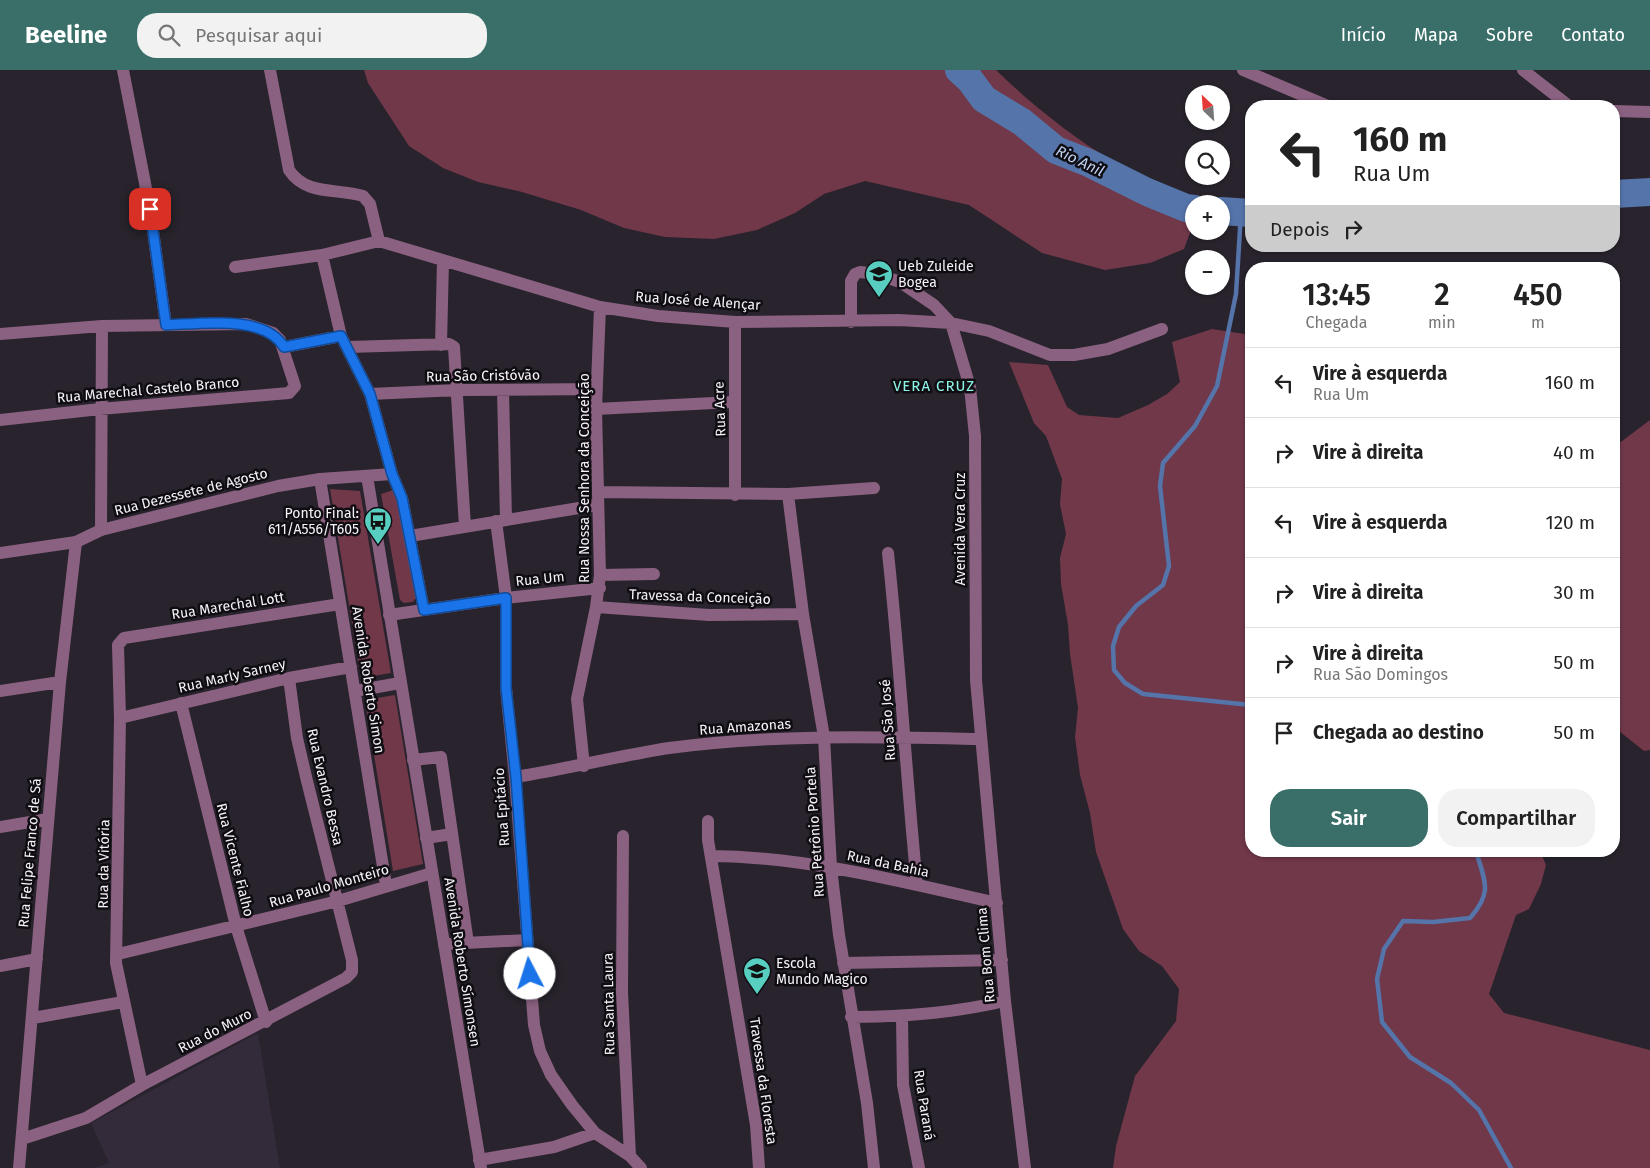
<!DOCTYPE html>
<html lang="pt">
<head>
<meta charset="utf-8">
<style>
	body { margin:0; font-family:"Fira Sans",sans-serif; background:#f2f2f2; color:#222; height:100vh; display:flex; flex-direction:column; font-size:19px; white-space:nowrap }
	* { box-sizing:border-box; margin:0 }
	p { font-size:16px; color:#767676 }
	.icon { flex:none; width:28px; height:28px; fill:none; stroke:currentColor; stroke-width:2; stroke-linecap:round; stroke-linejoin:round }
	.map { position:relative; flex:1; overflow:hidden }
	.sheet { position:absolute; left:1245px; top:192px; width:375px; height:595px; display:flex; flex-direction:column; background:#fff; border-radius:20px; box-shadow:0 1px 4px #0004 }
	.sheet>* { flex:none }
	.hud { position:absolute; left:1245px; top:30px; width:375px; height:152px; border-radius:20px; box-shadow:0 1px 4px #0004; background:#fff; color:#222; overflow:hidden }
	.needle { width:32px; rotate:335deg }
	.buttons { position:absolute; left:1185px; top:15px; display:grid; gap:10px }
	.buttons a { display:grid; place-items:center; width:45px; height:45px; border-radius:50%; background:#fff; box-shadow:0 1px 4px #0004; font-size:25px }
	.pin { position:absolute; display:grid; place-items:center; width:42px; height:42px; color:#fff; margin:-21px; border-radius:10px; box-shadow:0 2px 8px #0006 }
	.me { position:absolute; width:55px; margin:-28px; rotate:355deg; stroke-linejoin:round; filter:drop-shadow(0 0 4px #0008) }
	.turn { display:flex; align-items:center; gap:18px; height:105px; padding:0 25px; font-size:22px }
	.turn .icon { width:65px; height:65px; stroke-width:2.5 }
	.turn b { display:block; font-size:35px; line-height:42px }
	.then { display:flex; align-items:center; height:48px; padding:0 25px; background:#0003; gap:10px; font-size:19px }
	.eta { display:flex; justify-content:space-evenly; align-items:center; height:85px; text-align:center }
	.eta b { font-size:30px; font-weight:600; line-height:35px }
	.button { display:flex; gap:10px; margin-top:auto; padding:10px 25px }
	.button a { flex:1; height:58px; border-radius:20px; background:#3a6f69; color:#fff; font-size:20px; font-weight:600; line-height:58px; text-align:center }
	.button a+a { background:#f2f2f2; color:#222 }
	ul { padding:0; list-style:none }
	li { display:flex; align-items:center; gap:15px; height:70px; padding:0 25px; border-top:1px solid #e0e0e0 }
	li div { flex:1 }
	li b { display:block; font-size:19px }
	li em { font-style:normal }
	header { display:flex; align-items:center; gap:30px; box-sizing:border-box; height:70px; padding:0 25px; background:#3a6f69; color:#fff }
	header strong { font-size:24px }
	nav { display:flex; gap:28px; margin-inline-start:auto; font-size:18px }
	.search { width:350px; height:45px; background:#f2f2f2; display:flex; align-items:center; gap:12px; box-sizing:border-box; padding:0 18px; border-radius:20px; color:#767676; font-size:19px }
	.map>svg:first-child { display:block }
	.built { fill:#342b3a }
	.green { fill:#703849 }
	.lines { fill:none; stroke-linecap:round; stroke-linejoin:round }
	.stream { stroke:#5474aa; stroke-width:4.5 }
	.river { stroke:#5474aa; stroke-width:28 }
	.minor { stroke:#8a6180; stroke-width:12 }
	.tertiary { stroke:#8a6180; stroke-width:12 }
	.route-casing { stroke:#114b97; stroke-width:12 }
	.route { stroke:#1a73e8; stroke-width:9 }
	.labels { text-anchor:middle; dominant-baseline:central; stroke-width:5; stroke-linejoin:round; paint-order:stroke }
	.poi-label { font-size:14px; fill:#f6f2f9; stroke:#100d12; text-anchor:start }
	.street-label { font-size:14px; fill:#f6f2f9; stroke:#100d12 }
	.water-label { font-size:15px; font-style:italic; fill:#c0d3f3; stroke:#100d12 }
	.neighbourhood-label { font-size:15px; letter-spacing:1px; fill:#8cf5e7; stroke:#100d12 }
</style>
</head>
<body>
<header>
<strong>Beeline</strong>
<div class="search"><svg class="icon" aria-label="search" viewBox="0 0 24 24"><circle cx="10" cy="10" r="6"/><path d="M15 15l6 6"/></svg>Pesquisar aqui</div>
<nav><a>Início</a><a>Mapa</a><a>Sobre</a><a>Contato</a></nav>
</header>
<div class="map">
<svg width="1650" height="1098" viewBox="0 0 1650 1098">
	<rect width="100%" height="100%" fill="#28232c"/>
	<path class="built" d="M258,963L280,1098H94L109,1093L91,1053Z"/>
	<path class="green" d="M364,0H996C1032,35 1071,66 1114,92C1140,108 1170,118 1194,138V152L1184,179L1150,193L1105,200L1042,183L969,135L865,111L824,124L795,143L757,160L714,169L665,167L624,158L581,140L522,122L478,112L443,98L409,76L368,13Z
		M1212,259L1251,265V781H1540L1546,795L1541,814L1529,839L1516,845L1489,924L1504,943L1650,980V1098H1113L1116,1076L1135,1006L1176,951L1179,919L1162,896L1139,881L1123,859L1096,782L1090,743L1080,705L1075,667L1078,638L1070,584L1068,555L1061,514L1060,488L1066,464L1060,434L1062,409L1046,366L1034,353L1009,292L1048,295L1067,337L1079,345L1118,348L1148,335L1167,324L1180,312L1172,272Z
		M1650,350V680L1644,681L1614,657V377Z
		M330,419L360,421L391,603L361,608Z
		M393,420L396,423L416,527L413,532L404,533L400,530L381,424Z
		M395,625L423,794L393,801L365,630Z"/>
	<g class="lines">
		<path class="stream" d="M1241,143L1236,224L1217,316L1195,356L1163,393L1160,416L1169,496L1163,515L1136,536L1119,557L1113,576L1114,600L1125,613L1143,624L1251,635
			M1476,781C1485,812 1493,822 1470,848L1433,852L1403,851L1384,879L1377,909L1382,952L1410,987L1451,1013L1479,1040L1511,1098"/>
		<path class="river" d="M959,0L970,10L984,29L1022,52L1056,80L1089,93L1147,122L1186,138L1194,139
			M1614,124L1650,122
			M1221,141L1251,143"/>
		<path class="minor" d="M123,0L150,139L166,255
			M270,0L289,100C306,126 337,118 363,126L370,134L379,171
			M1243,0L1328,36
			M1523,0L1569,36
			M1614,41L1650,42
			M322,185L341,266L370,324L392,404L402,428L424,540
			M235,197L322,185L379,171L600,237L658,246L735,252L899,250L951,253L989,261L1050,285H1074L1108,279L1162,259
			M735,252V425
			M851,252V211L855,204L860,202L877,204L900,212L934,235L951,253L970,317L975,366L976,610L1005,931L1025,1098
			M0,264L102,256L246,254L273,263L280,270L295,316L289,323L100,339L0,350
			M441,275L443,190
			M284,277L341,266
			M348,277L449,274L454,277L465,457
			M503,320L506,449
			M370,324L458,320L597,319
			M596,339L733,332
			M320,409L386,815
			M598,422L788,424L874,418
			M788,424L803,544L824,667L831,798L839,865L867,1033L874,1098
			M496,451L506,528V618L515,707L534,955L540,981L551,1005L572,1035L595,1063L630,1086L641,1098
			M101,460L102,256
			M410,466L597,435
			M888,483C900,593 906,705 917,815
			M600,505L654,504
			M596,537L709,545L803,544
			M389,545L506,528L600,518
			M0,621L60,612
			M355,621L400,613
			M181,633L236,856L266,952
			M120,648L289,608L351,597
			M413,690L441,687L468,873
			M584,696L577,629L596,537L600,505L596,339L600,237
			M515,707C566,699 618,686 669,678C771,664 876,667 980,669
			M708,751V770L756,1055L759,1098
			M0,757L48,749
			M623,766L622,922L630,1086
			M426,768L452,764
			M712,786C808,787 903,812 997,833
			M444,874L527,870
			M118,884L338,831L432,803
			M843,893L1002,890
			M0,896L37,889
			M851,947C903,947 954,943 1005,931
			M902,947L903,1015L919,1098
			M33,948L123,932
			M142,1015L116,893L120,648L118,575L124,568L340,534
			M22,1069L86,1048L142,1015L346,908L352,902V890L307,711L297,668L289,608
			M479,1090L554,1077L595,1063
			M19,1098L60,612L76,472"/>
		<path class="tertiary" d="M367,406L481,1098
			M0,483L76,472L101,460L278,416L320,409L392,404"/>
	</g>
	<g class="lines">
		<g class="route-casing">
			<path id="route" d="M150,139L166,255C200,254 264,244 284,277L341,266L370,324L392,404L402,428L424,540L506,528V618L516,707L530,904"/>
		</g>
		<use href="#route" class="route"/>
	</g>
	<defs>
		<g id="school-pin" transform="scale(1.4375)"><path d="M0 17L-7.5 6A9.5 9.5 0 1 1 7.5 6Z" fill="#58cec0" stroke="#100d12"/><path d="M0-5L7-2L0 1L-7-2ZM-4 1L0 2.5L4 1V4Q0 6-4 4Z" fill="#111"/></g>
		<g id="bus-pin" transform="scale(1.4375)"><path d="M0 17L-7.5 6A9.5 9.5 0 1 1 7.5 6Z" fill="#58cec0" stroke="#100d12"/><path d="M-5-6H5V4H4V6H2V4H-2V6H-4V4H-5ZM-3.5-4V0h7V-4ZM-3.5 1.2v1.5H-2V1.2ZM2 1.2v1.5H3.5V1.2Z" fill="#111"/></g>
	</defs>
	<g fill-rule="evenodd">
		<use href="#school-pin" x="879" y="204"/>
		<use href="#bus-pin" x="378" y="451"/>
		<use href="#school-pin" x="757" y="901"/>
	</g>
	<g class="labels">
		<g class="poi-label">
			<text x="898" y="196">Ueb Zuleide<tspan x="898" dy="16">Bogea</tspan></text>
			<text x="359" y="443" text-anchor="end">Ponto Final:<tspan x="359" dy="16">611/A556/T605</tspan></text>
			<text x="776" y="893">Escola<tspan x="776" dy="16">Mundo Magico</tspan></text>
		</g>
		<g class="street-label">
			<text transform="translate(698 231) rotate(4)">Rua José de Alençar</text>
			<text transform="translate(483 306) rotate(-1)">Rua São Cristóvão</text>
			<text transform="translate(148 320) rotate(-5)">Rua Marechal Castelo Branco</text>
			<text transform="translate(720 339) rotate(-92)">Rua Acre</text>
			<text transform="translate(584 408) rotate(-90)">Rua Nossa Senhora da Conceição</text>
			<text transform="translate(191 422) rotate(-14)">Rua Dezessete de Agosto</text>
			<text transform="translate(960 459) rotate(-90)">Avenida Vera Cruz</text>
			<text transform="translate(540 509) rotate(-6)">Rua Um</text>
			<text transform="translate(700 527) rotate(2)">Travessa da Conceição</text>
			<text transform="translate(228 536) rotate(-9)">Rua Marechal Lott</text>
			<text transform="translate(232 606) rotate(-13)">Rua Marly Sarney</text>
			<text transform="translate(368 610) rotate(81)">Avenida Roberto Simon</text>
			<text transform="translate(888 650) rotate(-94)">Rua São José</text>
			<text transform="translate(745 657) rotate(-4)">Rua Amazonas</text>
			<text transform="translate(325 717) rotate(77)">Rua Evandro Bessa</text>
			<text transform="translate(502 737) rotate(-94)">Rua Epitácio</text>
			<text transform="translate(815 762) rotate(-94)">Rua Petrônio Portela</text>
			<text transform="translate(30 783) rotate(-85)">Rua Felipe Franco de Sá</text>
			<text transform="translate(235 790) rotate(76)">Rua Vicente Fialho</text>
			<text transform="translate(104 794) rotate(-89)">Rua da Vitória</text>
			<text transform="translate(888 794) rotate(12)">Rua da Bahia</text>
			<text transform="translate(329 816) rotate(-16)">Rua Paulo Monteiro</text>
			<text transform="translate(986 885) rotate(-95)">Rua Bom Clima</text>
			<text transform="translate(462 892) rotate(81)">Avenida Roberto Símonsen</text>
			<text transform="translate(609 934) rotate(-91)">Rua Santa Laura</text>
			<text transform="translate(215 961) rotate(-27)">Rua do Muro</text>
			<text transform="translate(763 1011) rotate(82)">Travessa da Floresta</text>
			<text transform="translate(924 1035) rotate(81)">Rua Paraná</text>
		</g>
		<g class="water-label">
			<text transform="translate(1080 91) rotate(26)">Rio Anil</text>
		</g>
		<g class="neighbourhood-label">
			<text x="934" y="316">VERA CRUZ</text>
		</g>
	</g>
</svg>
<div class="buttons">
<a><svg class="needle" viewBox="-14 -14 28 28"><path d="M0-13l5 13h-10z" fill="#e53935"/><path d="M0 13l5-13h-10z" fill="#767676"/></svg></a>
<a><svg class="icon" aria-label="search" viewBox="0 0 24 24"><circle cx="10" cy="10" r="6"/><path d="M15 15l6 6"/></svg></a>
<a>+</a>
<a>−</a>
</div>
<div class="pin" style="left:150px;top:139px;background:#d93025"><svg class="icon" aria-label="arrive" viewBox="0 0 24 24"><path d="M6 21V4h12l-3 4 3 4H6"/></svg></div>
<svg class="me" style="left:530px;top:904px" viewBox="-20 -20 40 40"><circle r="19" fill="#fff"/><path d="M0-13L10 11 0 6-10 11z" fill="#1a73e8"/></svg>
<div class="hud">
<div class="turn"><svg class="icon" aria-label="left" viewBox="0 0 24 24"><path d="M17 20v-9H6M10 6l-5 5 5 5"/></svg><div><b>160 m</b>Rua Um</div></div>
<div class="then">Depois<svg class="icon" aria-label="right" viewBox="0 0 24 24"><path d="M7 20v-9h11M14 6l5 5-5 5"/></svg></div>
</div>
<section class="sheet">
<div class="eta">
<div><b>13:45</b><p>Chegada</p></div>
<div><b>2</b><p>min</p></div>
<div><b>450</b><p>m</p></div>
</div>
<ul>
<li><svg class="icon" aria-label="left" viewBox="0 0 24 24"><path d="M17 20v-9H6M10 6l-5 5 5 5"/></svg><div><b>Vire à esquerda</b><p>Rua Um</p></div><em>160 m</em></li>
<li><svg class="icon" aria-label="right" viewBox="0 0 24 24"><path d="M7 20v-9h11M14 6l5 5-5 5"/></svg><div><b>Vire à direita</b></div><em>40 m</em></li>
<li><svg class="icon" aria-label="left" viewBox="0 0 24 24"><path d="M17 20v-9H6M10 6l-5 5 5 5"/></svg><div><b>Vire à esquerda</b></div><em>120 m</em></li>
<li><svg class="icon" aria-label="right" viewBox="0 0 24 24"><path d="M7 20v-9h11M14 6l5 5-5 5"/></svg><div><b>Vire à direita</b></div><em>30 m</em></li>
<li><svg class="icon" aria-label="right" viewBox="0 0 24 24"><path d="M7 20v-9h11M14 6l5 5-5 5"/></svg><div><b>Vire à direita</b><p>Rua São Domingos</p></div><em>50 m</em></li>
<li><svg class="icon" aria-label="arrive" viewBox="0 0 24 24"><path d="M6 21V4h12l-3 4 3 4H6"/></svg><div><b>Chegada ao destino</b></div><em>50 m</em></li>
</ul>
<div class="button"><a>Sair</a><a>Compartilhar</a></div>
</section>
</div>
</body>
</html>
